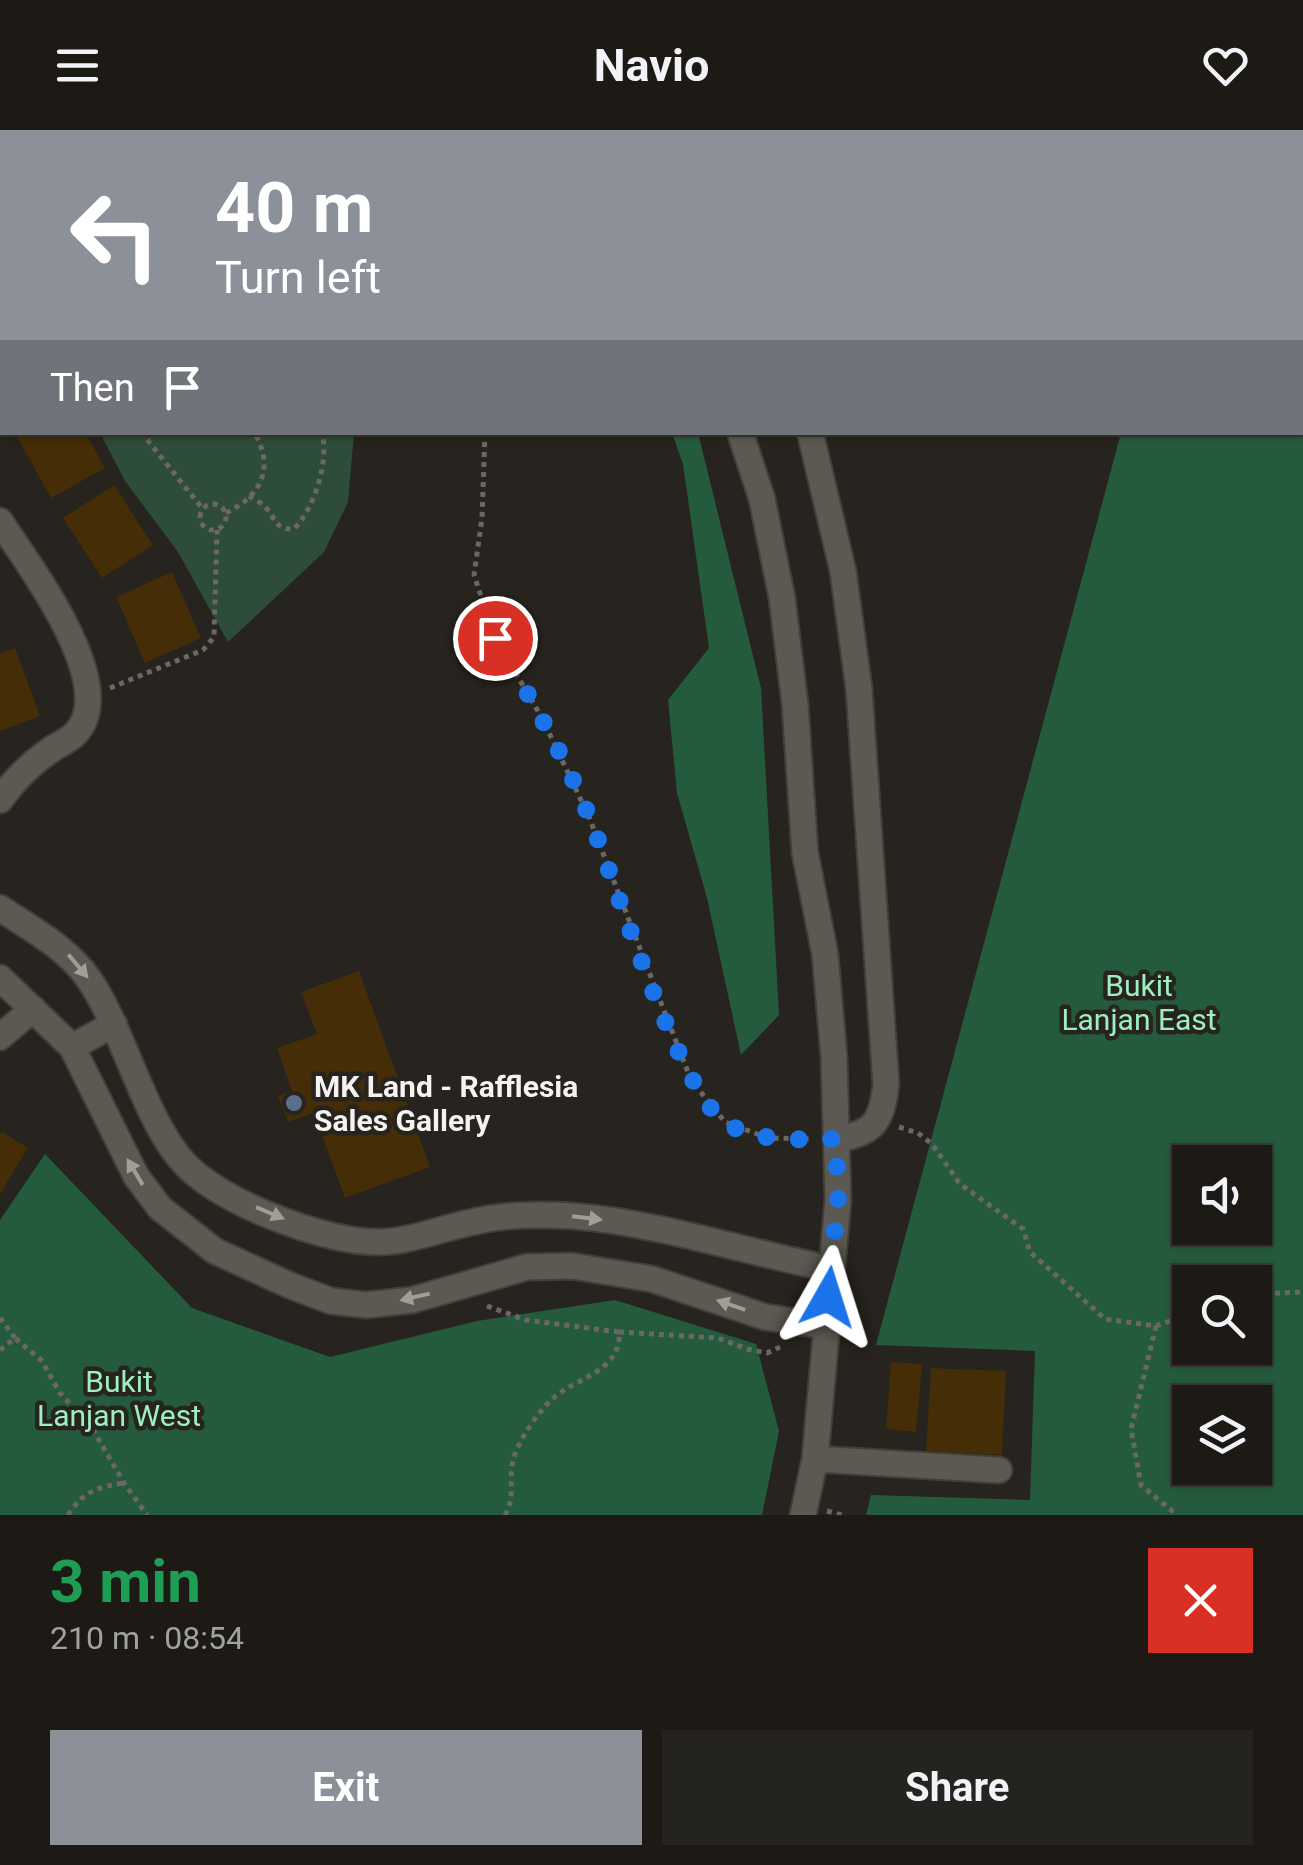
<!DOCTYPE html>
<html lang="en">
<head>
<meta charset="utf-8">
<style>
	body { margin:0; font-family:Roboto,sans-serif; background:#25231f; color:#f1f3f6; height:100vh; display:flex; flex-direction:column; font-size:38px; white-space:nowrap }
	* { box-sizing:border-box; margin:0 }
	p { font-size:32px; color:#a0a1a1 }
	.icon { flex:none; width:55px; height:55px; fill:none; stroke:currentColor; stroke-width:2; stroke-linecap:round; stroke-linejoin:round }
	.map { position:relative; height:1385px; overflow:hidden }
	.drawer { display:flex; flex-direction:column; background:#1d1a16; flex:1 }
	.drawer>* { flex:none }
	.guide { position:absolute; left:0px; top:0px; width:1305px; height:305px; box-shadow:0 2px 8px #0004,0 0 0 2px #3b3835; background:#8c9099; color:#fff; overflow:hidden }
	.controls { position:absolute; left:1172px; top:1015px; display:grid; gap:20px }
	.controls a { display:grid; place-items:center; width:100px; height:100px; border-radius:0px; background:#1d1a16; box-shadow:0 2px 8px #0004,0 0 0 2px #3b3835; font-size:50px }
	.pin { position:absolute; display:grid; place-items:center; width:85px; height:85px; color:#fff; margin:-42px; border:5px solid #fff; border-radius:50%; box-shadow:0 2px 10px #0007 }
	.me { position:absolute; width:110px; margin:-55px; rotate:6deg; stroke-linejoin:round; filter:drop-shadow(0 0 8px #0008) }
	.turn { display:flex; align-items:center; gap:35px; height:210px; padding:0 50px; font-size:45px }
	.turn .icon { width:130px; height:130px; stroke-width:2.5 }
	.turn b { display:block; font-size:70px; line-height:85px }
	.then { display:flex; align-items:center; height:95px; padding:0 50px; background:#0003; gap:20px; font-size:38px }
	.round { display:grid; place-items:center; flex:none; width:105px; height:105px; border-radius:0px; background:#25231f }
	.head { display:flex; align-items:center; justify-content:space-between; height:170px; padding:0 50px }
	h1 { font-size:60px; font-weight:700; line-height:75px; color:#1e9e55 }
	.button { display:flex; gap:20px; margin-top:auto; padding:20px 50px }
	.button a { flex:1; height:115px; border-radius:0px; background:#8c9099; color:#fff; font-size:40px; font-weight:700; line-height:115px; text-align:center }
	.button a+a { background:#25231f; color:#f1f3f6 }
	header { display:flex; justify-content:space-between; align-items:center; height:130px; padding:0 50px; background:#1d1a16; font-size:45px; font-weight:700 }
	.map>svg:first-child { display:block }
	.green { fill:#2d4c39 }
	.forest { fill:#255b3d; fill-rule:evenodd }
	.building { fill:#442d07 }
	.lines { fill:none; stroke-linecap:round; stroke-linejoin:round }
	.minor-casing { stroke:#423f3b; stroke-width:29 }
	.path { stroke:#6b6763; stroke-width:5; stroke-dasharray:5 5; stroke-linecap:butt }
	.minor { stroke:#5c5852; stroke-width:25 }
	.oneway { fill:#a19d99 }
	.route { stroke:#1a73e8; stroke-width:18; stroke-dasharray:0 32.4 }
	.service-dot { fill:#5c6f8a; stroke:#27231e; stroke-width:4 }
	.labels { text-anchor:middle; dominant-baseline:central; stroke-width:9; stroke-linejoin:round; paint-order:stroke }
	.park-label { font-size:30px; fill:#9defbd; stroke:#27231e }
	.poi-label { font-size:30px; font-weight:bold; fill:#f5f2ef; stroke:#27231e; text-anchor:start }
</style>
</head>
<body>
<header><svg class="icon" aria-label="menu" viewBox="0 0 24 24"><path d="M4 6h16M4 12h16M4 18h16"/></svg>Navio<svg class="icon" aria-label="heart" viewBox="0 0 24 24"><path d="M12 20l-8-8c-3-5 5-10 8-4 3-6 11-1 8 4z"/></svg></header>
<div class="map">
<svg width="1303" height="1385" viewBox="0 0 1303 1385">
	<rect width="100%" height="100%" fill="#27231e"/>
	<path class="green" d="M100,303H354L348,372L324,422L228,512L178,422L125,351Z"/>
	<path class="forest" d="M685,0H1303V1385H866L871,1365L1030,1370L1035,1221L876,1215L1121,303L1302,302V2ZM1255,1032V1098H1190V1032ZM1190,1152H1255V1218H1190ZM1190,1272H1255V1338H1190Z
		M672,303H698L761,558L779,885L741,925L707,768L677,663L668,570L709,518L683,334Z
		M45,1024L192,1178L330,1227L477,1191L615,1170L756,1214L779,1301L762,1385H0V1090Z"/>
	<path class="building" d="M21,302H85L105,338L51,368L16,305Z
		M114,355L153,415L102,448L63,388Z
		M172,442L201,508L145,533L116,467Z
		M15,518L40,586L0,601V524Z
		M359,841L430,1037L345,1068L314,983L288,992L278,966L292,961L277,918L317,904L301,862Z
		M2,1002L28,1018L0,1064V1004Z
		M891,1232L922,1234L916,1302L886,1299Z
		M931,1238L1006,1241L1002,1325L926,1321Z"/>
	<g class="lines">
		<g class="minor-casing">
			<path id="minor" d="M628,0L630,2
				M740,302L762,369L782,468L795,574L805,723L825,824L834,927L838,1070L815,1329L803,1385
				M810,302L843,441L859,559L886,954C882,991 874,1004 836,1009
				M0,391C28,435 122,556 75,604C68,611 57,615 49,621C29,635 14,650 0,670
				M0,778C31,799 66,817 88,848C127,903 147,1007 197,1045C238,1078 326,1112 379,1112C408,1112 440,1099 468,1093C504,1084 536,1084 573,1086C660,1093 745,1122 832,1139
				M0,848L72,917L136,1046L160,1078L215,1121L289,1155L331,1171L366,1175L412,1170L527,1137L572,1136L652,1149L765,1187L826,1196
				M0,907L33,879
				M72,917L114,894
				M815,1329L999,1340"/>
		</g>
		<path class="path" d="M60,0L61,2
			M91,0L95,2
			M141,302L202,378
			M485,302L482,388L474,445L495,508L542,588L589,687L691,950L725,992L768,1008L811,1009
			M249,366C253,369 259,371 263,375C276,386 273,400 294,399C315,377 329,332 322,302
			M200 387a13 13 0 1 1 26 0a13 13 0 1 1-26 0Z
			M226,383C262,365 275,338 254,302
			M110,558L203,520L214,507L217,400
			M899,997L918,1003L932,1014L960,1054L1023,1099L1030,1122L1105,1189L1156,1196L1190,1184
			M1255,1164L1303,1162
			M487,1176L526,1190L619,1202C622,1242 574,1248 551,1270C537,1284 517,1312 513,1331C508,1350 516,1367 505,1385
			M0,1188L15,1208
			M1156,1196L1131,1299L1141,1355L1177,1385
			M619,1202L718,1208L747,1219L767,1223L782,1216
			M0,1220L15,1208L42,1231L60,1263L92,1298L124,1353L147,1385
			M827,1381L842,1385
			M68,1385C83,1362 97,1357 124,1353"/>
		<use href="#minor" class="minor"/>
	</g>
	<defs><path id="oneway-solid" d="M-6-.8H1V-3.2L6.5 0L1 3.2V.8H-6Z" transform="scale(2.5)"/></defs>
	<g class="oneway">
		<use href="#oneway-solid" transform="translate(78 836) rotate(50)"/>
		<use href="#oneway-solid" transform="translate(135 1042) rotate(-121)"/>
		<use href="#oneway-solid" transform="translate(270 1083) rotate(23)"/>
		<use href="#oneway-solid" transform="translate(587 1088) rotate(7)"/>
		<use href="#oneway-solid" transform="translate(415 1167) rotate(167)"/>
		<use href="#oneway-solid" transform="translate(731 1175) rotate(-161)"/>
	</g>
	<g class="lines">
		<path class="route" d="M495,508C530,567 565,626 590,689C616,752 677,959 725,992C754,1013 802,1009 836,1009L838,1070L828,1167"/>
	</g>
	<circle class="service-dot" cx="294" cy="973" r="10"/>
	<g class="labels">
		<g class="park-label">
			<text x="1139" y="855">Bukit<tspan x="1139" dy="34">Lanjan East</tspan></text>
			<text x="119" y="1251">Bukit<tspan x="119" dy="34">Lanjan West</tspan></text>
		</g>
		<g class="poi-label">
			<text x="314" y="956">MK Land - Rafflesia<tspan x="314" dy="34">Sales Gallery</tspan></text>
		</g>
	</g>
</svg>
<div class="controls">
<a><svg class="icon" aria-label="sound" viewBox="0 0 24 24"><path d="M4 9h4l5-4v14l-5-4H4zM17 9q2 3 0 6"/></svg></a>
<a><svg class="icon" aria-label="search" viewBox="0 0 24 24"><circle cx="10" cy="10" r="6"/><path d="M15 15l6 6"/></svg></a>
<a><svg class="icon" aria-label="layers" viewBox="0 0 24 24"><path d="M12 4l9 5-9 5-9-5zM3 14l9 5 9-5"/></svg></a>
</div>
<div class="pin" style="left:495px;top:508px;background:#d93025"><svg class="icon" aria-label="arrive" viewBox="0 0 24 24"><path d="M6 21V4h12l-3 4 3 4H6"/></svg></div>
<svg class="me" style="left:828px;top:1167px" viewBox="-20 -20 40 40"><path d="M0-17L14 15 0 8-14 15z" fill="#1a73e8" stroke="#fff" stroke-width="4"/></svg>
<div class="guide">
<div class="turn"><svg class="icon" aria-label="left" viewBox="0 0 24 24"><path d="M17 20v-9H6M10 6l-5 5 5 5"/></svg><div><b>40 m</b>Turn left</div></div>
<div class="then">Then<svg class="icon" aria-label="arrive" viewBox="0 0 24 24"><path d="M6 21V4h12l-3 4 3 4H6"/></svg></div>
</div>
</div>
<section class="drawer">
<div class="head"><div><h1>3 min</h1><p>210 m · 08:54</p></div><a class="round" style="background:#d93025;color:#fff"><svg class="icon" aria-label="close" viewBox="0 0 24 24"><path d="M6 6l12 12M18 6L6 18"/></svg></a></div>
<div class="button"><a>Exit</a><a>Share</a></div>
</section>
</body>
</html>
